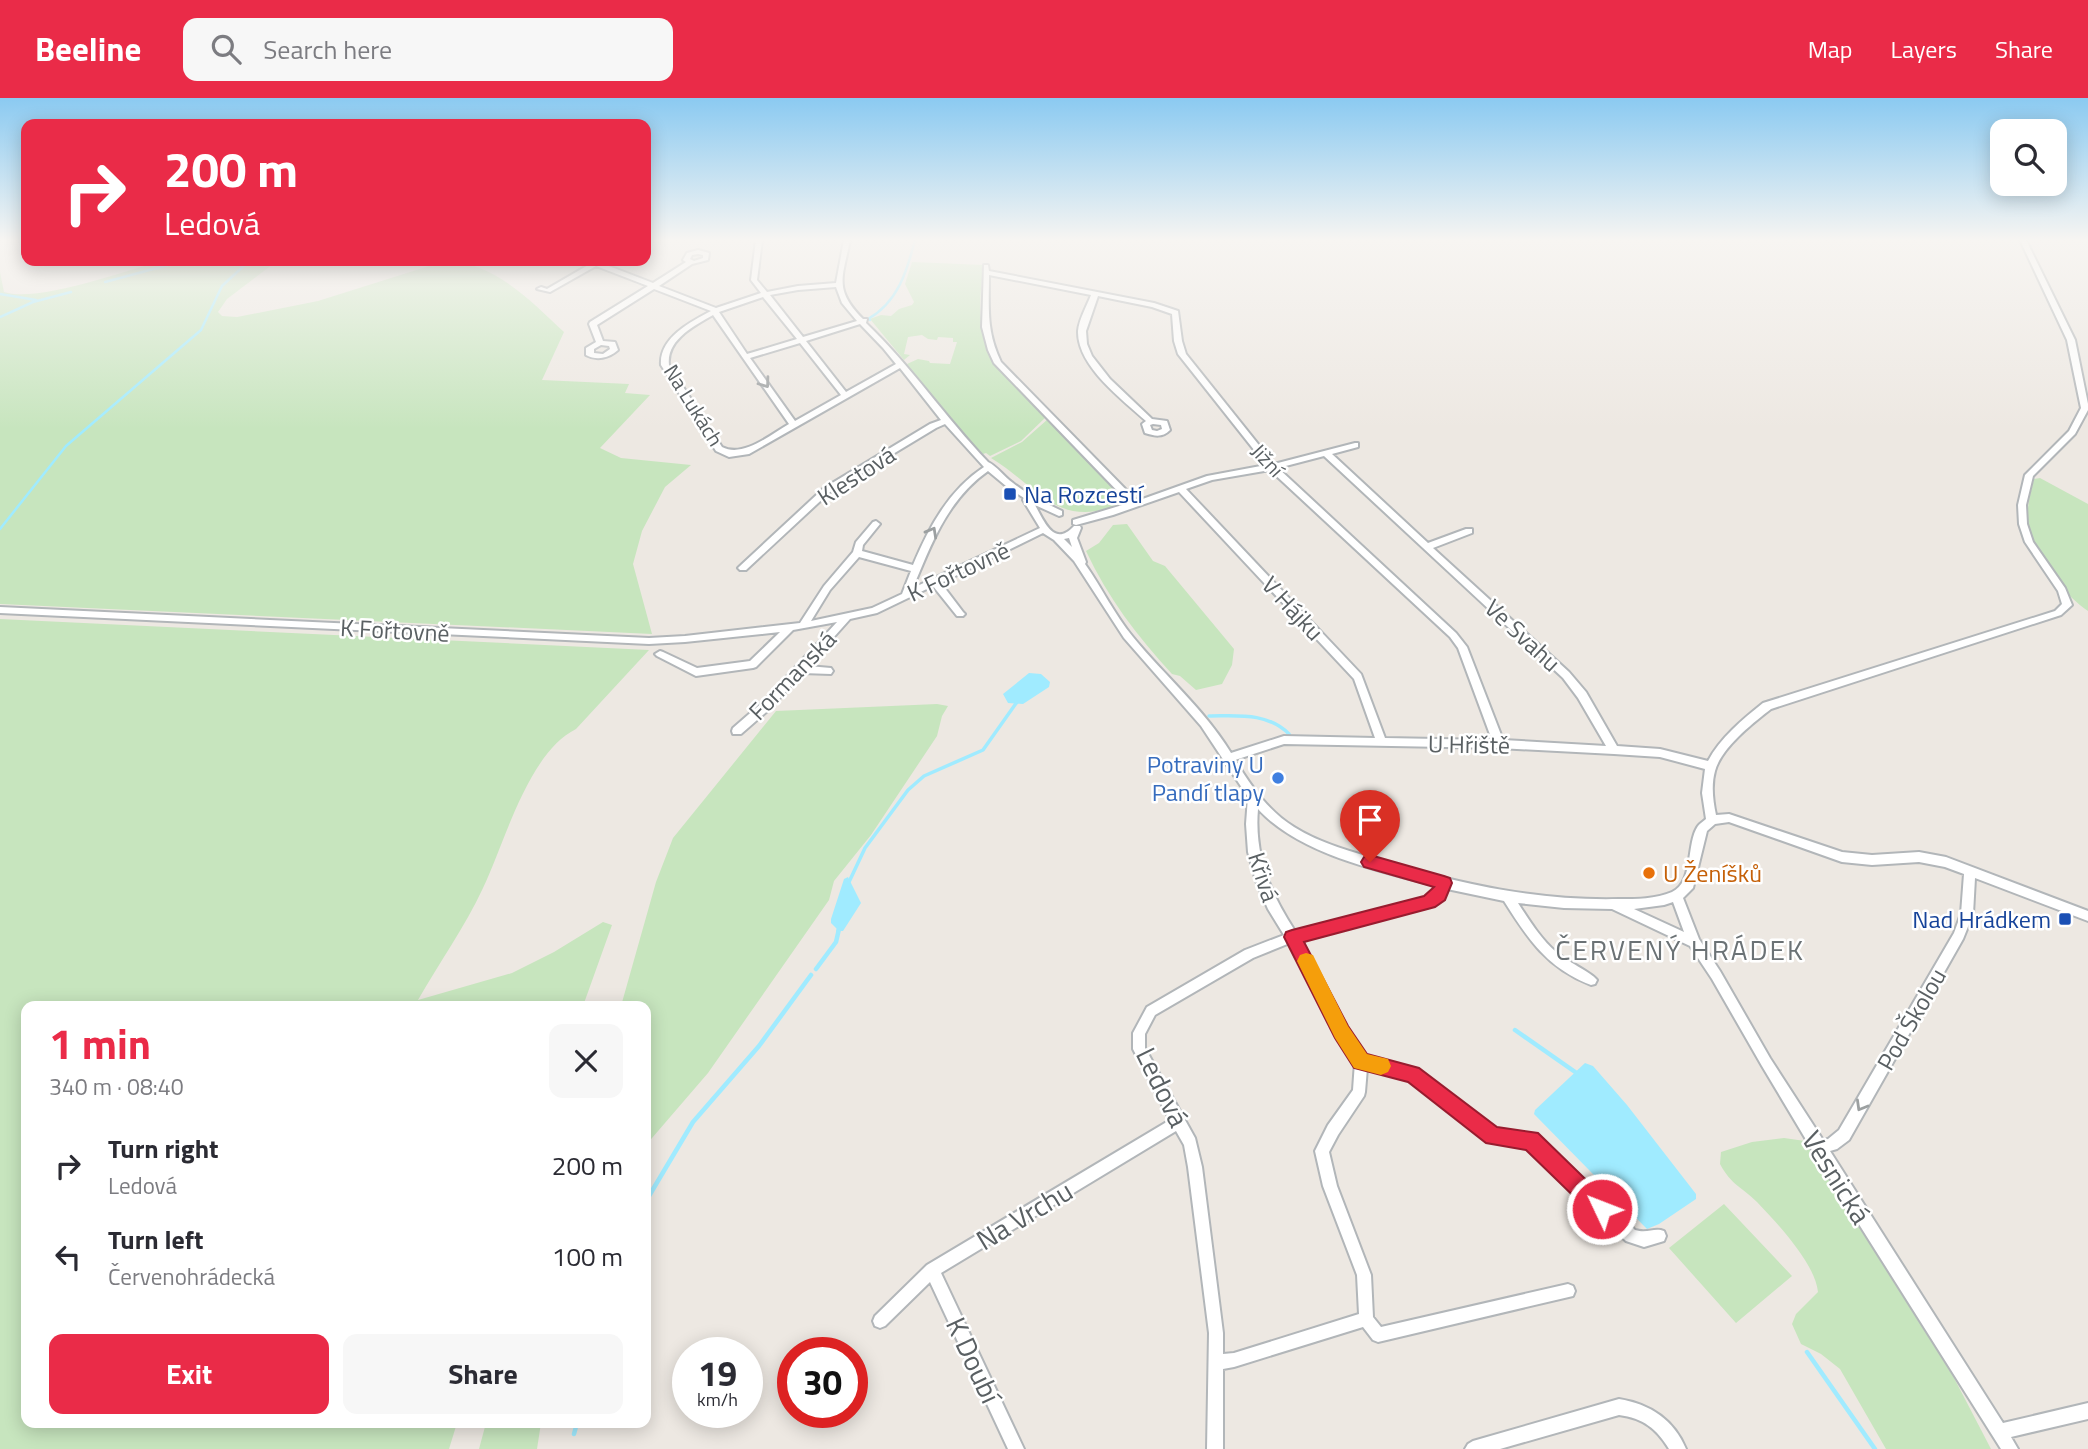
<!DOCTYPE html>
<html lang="en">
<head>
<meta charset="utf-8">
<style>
	body { margin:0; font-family:"Titillium Web",sans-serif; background:#f7f7f7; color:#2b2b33; height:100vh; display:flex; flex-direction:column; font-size:26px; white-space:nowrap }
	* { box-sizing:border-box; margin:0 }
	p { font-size:23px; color:#7c7c81 }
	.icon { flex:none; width:38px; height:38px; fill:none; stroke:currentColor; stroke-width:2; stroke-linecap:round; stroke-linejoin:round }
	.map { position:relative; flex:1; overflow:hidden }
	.details { position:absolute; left:21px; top:903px; width:630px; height:427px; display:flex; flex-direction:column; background:#fff; border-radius:14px; box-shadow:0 4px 18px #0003 }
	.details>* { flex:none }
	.top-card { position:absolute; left:21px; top:21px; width:630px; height:147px; border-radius:14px; box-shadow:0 4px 18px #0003; background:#ea2b48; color:#fff; overflow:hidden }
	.controls { position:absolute; left:1990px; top:21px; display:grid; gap:14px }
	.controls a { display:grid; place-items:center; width:77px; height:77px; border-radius:14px; background:#fff; box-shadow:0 4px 18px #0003; font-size:35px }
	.speed { position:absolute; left:672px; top:1239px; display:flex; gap:14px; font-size:35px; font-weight:700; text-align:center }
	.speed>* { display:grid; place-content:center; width:91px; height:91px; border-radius:50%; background:#fff; box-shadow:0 4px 18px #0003; line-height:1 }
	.speed small { font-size:18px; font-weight:400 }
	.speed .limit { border:10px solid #d22; background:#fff; color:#111 }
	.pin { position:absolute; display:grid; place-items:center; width:60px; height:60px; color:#fff; margin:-72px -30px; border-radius:50% 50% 50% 0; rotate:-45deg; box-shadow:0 0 7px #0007 }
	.pin .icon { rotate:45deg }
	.me { position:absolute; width:77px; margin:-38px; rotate:313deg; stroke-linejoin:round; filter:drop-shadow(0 0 5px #0008) }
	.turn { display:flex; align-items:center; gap:24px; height:147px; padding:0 28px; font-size:32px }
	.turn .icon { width:91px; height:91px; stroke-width:2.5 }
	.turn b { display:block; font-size:49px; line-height:60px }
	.round { display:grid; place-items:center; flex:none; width:74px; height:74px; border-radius:14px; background:#f7f7f7 }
	.headline { display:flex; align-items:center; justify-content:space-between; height:119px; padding:0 28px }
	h1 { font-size:42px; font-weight:700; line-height:52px; color:#ea2b48 }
	.action { display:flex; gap:14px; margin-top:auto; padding:14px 28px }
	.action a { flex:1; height:80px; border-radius:14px; background:#ea2b48; color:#fff; font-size:28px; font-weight:700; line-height:80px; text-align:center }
	.action a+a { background:#f7f7f7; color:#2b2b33 }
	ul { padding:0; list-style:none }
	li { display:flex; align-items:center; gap:21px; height:91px; padding:0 28px }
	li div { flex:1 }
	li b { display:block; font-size:26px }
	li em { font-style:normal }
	header { display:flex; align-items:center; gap:42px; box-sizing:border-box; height:98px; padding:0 35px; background:#ea2b48; color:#fff }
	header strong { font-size:33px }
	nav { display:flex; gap:38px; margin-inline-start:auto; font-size:24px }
	.search { width:490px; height:63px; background:#f7f7f7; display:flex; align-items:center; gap:18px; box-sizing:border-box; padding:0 24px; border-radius:14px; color:#7c7c81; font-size:26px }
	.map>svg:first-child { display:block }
	.green { fill:#c7e5be }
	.water { fill:#a0ebff }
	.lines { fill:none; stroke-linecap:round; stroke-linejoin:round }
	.stream-far2 { stroke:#a0ebff; stroke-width:2.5 }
	.stream-far1 { stroke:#a0ebff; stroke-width:3.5 }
	.stream { stroke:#a0ebff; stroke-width:4.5 }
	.minor-casing { stroke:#b2b6b9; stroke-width:4 }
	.minor { fill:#fff; fill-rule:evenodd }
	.oneway { stroke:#9ca0a1 }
	.route { fill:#ea2b48; stroke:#981c2f; stroke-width:2 }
	.slow { fill:#f59e0b }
	.transit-dot { fill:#1a4fb4; stroke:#fff; stroke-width:2.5 }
	.shop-dot { fill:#3f7fe0; stroke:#fff; stroke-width:2.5 }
	.food-dot { fill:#e8710a; stroke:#fff; stroke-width:2.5 }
	.labels { text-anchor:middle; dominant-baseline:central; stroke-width:5; stroke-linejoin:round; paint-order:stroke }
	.far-street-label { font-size:21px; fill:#5a6063; stroke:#fff }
	.street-label { font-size:24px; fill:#5a6063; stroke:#fff }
	.transit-label { font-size:24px; fill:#164399; stroke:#fff; text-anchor:start }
	.shop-label { font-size:24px; fill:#366cbe; stroke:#fff; text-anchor:end }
	.food-label { font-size:24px; fill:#c56008; stroke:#fff; text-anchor:start }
	.quarter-label { font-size:28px; letter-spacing:2px; fill:#6b7275; stroke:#fff }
	.near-street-label { font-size:28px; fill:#5a6063; stroke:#fff }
</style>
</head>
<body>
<header>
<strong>Beeline</strong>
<div class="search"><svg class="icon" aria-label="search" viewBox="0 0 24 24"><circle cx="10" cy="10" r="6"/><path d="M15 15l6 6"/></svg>Search here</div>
<nav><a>Map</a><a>Layers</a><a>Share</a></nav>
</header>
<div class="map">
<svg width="2088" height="1351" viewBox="0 0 2088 1351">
	<rect width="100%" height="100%" fill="#ede8e2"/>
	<path class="green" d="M161,163H277L227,201L218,214L222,218L237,219L318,203L445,163C493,163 531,203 564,234L542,282L629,286L625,295L650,297L600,350L621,360L691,367L665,389L642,433L633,466L652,536L0,506V174L4,194C37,205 125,173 161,163Z
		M912,164L984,167C971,252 992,262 1046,319L1021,343L990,358L986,355L983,356L951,324L907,266L918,261L929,263L930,265L950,266L957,244H953V240L938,239L937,242L928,241L922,237L908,239L904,256L910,257L904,262L870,221L881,217L891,218L899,211L912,207L914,204L905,186Z
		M1048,321L1123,399L1121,406C1056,432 1039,389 991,360L1022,344Z
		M2040,380L2088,406V513C2063,496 2035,461 2029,430C2025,414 2030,397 2034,381Z
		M1127,426L1153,463L1165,468L1175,480L1234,551L1232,567L1222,586L1196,592L1180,578L1172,576C1137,538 1108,500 1086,453L1099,445L1113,427Z
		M0,521L649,552L576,631C528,655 505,744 483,790C465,829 439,865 418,902L512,875L554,854L603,824L612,827L583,908H26V1325H457L449,1351H0Z
		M937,606L948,608L942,618L937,638L871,737L834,783L829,802L708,975L646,1047V908H621L656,784L673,740L776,613Z
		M1784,1040L1805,1043L1953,1278L1991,1351H1886L1840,1271L1821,1256L1801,1246L1792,1226L1796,1216L1818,1194C1815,1165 1777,1125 1757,1104C1741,1088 1732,1088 1720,1066L1721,1054L1752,1044Z
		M1724,1106L1792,1178L1736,1225L1669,1150Z
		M486,1325H541L537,1351H479Z"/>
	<path class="water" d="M1029,575L1041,576L1050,584L1049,589L1023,606L1008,605L1003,596Z
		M848,779L861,805L843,833H839L831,825V821L844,781Z
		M1585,965L1593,968L1627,1007L1696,1096V1101L1659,1126L1647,1131L1534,1016L1535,1012Z"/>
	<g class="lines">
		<path class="stream-far2" d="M105,184L183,163
			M0,196L36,202
			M0,219L33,204L71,194
			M870,222L868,221C898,204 907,173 915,142
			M0,431L66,348L201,232L222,188L249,163"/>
		<path class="stream-far1" d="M1209,618C1237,618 1267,614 1289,636
			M849,784L865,750L908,692L924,678L983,652L1017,604
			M838,833L839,829"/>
		<path class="stream" d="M816,871L836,844L839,831
			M1515,932L1578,976
			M646,1103L693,1024L759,948L811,877
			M1807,1254L1875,1351
			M574,1336L577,1325"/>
		<g class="minor-casing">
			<path id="minor" d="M756,142H762L757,182L767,194L798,188L836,185L844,142H850C843,179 833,191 863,221H867L866,225C911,268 945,319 988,364C997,368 1004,379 1013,385C1028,397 1045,405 1062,413V417L1059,418L1035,407C1044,423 1054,450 1074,428H1080L1081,430L1077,440L1086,464L1085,466C1102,490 1114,516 1133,539C1165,578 1204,611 1231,655L1284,638L1375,640L1354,581L1179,394L1113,417L1076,427L1073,426V422L1129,405L994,265L988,252L982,229L984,167H988L989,173L1154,205L1178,213L1182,243L1186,256L1274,366L1355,345H1358V349L1332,356L1428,445L1466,431H1472V435L1433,450L1569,574L1586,594L1617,648L1660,651L1708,663C1720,640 1743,621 1763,605L2055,513L2062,506L2058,493L2025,444L2019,426L2018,407L2025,377L2069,333L2081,310L2067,242L2020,142H2026L2075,242L2088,306V312L2075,336L2033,378L2026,407L2027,426L2033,444L2065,490L2072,507L2061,517L1771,611C1753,625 1721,650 1715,673C1711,687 1713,703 1716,717L1729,716L1842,754L1872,757L1919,754L1946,759L2088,813V823L1975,780L1973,816L1963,841L1849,1042L1837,1051L1830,1053L2003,1325L2088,1305V1321L2011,1339L2018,1351H2001L1814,1055L1762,968L1712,881L1690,848L1612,811L1564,810L1518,805C1529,822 1540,840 1556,854C1566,863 1591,874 1597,882L1595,886L1591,887C1547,870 1528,841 1504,803L1447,791L1443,800L1429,809L1301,842L1345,930L1365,958L1417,972L1496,1032L1536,1037L1635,1132C1648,1136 1654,1129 1664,1133L1666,1138L1664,1143L1644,1149L1626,1143L1528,1048L1488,1043L1410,981L1367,970L1365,994L1364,998L1338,1037L1329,1054L1337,1088L1371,1177L1373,1219L1381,1229L1568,1186L1573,1188L1575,1193L1573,1198L1378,1244L1373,1242L1363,1229L1234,1269L1223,1271V1351H1207L1209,1235L1188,1069L1184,1047L1176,1033L941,1175L1024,1351H1008L930,1184L885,1228L880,1230L875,1228L873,1223L875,1218L927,1167L1170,1022L1133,951V935L1147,909L1245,852L1284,837L1268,811L1256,783L1248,754L1246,726L1248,699L1201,628L1124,540L1074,463L1054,442L1043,435L941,485L963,514L965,516L963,518H957L933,488L877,515L850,521L808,568L831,570L833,573L831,576L802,575L772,609L741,636H733L732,633L733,630L764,603L837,524L793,532L756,569L753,570L696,578L657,558L655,556L660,553L663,554L697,570L750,563L780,534L685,544L649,546L0,515V509L649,540L685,538L800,525L824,488L853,454L856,444L873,424L876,423L880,426L863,447L862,453L913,467C929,429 949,392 984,369L945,326L936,330L830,394L746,472H740L738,470L740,468L824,390L930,326L941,322L900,270L749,356L729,359L716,353L661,267C659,240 690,224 711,213L654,191L597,227L603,243L615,244L618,252C609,260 597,263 586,257V250L596,244L589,226L590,224L648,188L596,168L550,194L537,191L541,189L547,191L590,166L586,163H601V165L653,185L686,164L683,162L687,155L698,152L709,155L708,162L692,166L659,188L716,210L761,195L751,182ZM698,156L703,157V160L694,163L690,161L692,157ZM989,177L1091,197C1087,208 1079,221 1078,233C1077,268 1122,301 1146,323L1142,326L1145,335C1155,338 1162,340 1170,332L1167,323L1152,321L1110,281L1092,258L1087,246L1086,233L1098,198L1152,209L1172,216L1174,243L1178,256L1266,367L1207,378L1137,403L1001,264C986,233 989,210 989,177ZM836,189L842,205L857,223L803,239L770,197L798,192ZM763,199L797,241L747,256L719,214ZM713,217L789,326C770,337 743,360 722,349L669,267C666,242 694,228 713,217ZM860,226L883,250L896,266L846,294L806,243ZM800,245L841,297L795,323L750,260ZM601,247L609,248L610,251L603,256L594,255V251ZM1153,326L1161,327L1162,331L1157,333L1152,332L1150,327ZM1324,358L1563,580L1578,600L1606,648L1503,642L1467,549L1456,535L1278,370ZM1270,372L1450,539L1458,550L1492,642L1385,640L1361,576L1186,391L1212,382ZM988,373L1006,388L1024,400L1023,402L1040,430L913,490C931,446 948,401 988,373ZM1069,440L1072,449L1064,441ZM859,459L911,473L902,496L872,510L811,523L830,492ZM1284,646L1499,650L1614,656L1660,659L1705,671L1702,695L1706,721C1704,723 1700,725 1698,728C1686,745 1694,784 1672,794C1656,801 1636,801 1619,801C1538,803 1460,786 1383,763C1353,754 1321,746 1294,729C1268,713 1251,688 1235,662ZM1258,711C1299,756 1379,773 1437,788L1435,794L1426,800L1295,833C1270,795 1254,757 1258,711ZM1729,724L1842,764L1872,767L1919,764L1945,769L1964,776L1961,816L1954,835L1839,1032L1828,1041L1823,1042L1770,960L1720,873L1699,841L1683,800L1693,790L1707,733L1715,726ZM1673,804L1684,834L1634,811L1664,807ZM1290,845L1297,856L1337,938L1355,964L1353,992L1328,1027L1315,1053L1323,1088L1357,1177L1359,1216L1234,1255L1223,1256V1235L1202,1069L1195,1040L1145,950V936L1155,917L1253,860Z
				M1619,1301C1650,1306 1674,1322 1686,1351H1669C1657,1331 1643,1320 1619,1317L1500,1351H1465L1468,1346L1473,1343Z"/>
		</g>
		<use href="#minor" class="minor"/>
	</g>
	<defs><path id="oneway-chevron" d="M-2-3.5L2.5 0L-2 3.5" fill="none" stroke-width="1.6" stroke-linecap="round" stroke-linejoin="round" transform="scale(1.75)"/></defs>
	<g class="oneway">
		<use href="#oneway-chevron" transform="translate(765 285) rotate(54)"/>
		<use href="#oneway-chevron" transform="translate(932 434) rotate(-61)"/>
		<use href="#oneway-chevron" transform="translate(1861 1008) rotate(120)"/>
	</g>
	<linearGradient id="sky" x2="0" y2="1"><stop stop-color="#8bcaf1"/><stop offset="0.43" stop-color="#f7f5f2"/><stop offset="1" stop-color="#f7f5f2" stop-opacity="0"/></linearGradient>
	<rect width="2088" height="331" fill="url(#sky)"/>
	<path class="route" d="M1370,757L1444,778L1450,780L1452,785L1445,802L1435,809L1304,844L1348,928L1367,956L1419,970L1497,1029L1538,1035L1609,1104L1612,1111L1609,1119L1602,1122L1595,1119L1526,1052L1486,1045L1408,984L1354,970L1335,940L1284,839L1286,834L1292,832L1424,798L1434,789L1364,769L1361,764L1364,759Z"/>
	<path class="slow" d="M1306,855L1313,857L1348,928L1367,956L1388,961L1391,968L1388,974L1381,977L1354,970L1335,940L1297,863L1300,857Z"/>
	<g class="transit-dot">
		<rect x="1003" y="389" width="14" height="14" rx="3.5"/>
		<rect x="2058" y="814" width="14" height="14" rx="3.5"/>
	</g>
	<circle class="shop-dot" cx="1278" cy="680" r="7"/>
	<circle class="food-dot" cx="1649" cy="775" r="7"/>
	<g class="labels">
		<g class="far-street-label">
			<text transform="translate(694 307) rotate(58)">Na Lukách</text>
			<text transform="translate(1268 362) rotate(48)">Jižní</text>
		</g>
		<g class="street-label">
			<text transform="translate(856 377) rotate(-33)">Klestová</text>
			<text transform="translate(958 473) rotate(-25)">K Fořtovně</text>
			<text transform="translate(1293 510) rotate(47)">V Hájku</text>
			<text transform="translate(395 532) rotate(3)">K Fořtovně</text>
			<text transform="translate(1523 537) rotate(43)">Ve Svahu</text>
			<text transform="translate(792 577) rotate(-46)">Formanská</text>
			<text transform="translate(1469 646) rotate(1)">U Hřiště</text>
			<text transform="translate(1264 779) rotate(72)">Křivá</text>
			<text transform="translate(1911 921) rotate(-60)">Pod Školou</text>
		</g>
		<g class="transit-label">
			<text x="1024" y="396">Na Rozcestí</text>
			<text x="2051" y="821" text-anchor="end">Nad Hrádkem</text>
		</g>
		<g class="shop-label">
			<text x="1264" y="666">Potraviny U<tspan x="1264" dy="28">Pandí tlapy</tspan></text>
		</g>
		<g class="food-label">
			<text x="1663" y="775">U Ženíšků</text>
		</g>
		<g class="quarter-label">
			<text x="1680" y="851">ČERVENÝ HRÁDEK</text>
		</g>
		<g class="near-street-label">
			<text transform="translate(1163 989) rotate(64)">Ledová</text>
			<text transform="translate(1837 1079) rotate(58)">Vesnická</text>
			<text transform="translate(1024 1117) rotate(-31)">Na Vrchu</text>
			<text transform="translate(974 1262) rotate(65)">K Doubí</text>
		</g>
	</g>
</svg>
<div class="controls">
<a><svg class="icon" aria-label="search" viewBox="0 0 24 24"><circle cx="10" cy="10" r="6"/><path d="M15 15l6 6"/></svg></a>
</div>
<div class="speed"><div>19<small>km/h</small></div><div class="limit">30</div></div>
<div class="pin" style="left:1370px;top:764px;background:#d93025"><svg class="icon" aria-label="arrive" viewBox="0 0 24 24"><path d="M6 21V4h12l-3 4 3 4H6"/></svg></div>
<svg class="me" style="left:1602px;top:1111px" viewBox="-20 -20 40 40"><circle r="17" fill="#ea2b48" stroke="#fff" stroke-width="3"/><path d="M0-11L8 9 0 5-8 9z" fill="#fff"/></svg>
<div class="top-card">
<div class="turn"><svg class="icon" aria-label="right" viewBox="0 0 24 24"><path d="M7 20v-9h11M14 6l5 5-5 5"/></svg><div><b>200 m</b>Ledová</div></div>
</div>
<section class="details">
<div class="headline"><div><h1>1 min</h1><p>340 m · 08:40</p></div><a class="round"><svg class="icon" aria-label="close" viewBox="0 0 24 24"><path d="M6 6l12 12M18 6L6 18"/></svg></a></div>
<ul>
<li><svg class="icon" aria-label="right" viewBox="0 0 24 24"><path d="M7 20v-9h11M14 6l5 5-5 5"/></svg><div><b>Turn right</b><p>Ledová</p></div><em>200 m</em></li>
<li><svg class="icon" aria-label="left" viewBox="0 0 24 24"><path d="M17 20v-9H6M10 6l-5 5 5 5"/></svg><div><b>Turn left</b><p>Červenohrádecká</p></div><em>100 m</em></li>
</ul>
<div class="action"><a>Exit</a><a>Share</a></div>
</section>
</div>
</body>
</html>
